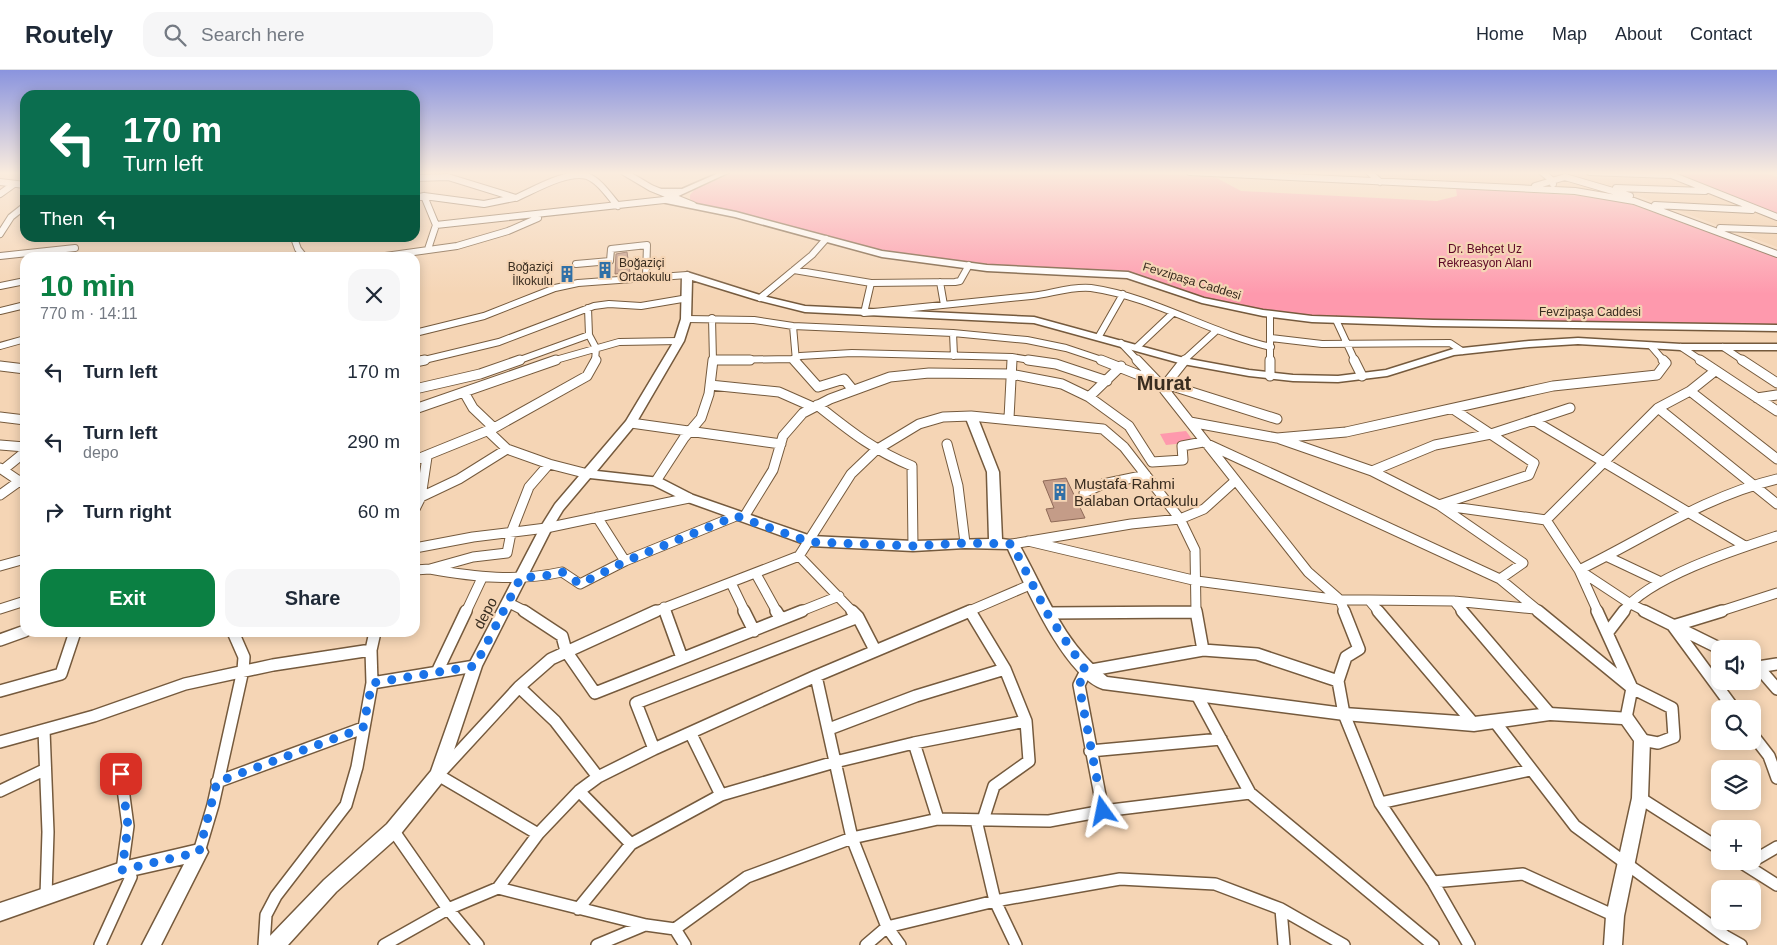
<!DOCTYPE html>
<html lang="en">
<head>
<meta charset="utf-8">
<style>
	body { margin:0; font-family:Helvetica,sans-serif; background:#f6f6f7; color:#1f2937; height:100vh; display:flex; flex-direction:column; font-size:19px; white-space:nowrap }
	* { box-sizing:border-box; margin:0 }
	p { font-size:16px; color:#747a83 }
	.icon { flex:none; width:28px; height:28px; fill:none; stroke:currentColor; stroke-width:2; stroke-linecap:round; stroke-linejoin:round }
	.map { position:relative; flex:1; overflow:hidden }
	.panel { position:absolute; left:20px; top:182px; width:400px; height:385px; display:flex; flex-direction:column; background:#fff; border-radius:15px; box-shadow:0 2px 12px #0003 }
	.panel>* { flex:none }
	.banner { position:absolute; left:20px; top:20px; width:400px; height:152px; border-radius:15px; box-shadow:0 2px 12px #0003; background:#0b6e4f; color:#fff; overflow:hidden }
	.fabs { position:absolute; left:1711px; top:570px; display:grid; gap:10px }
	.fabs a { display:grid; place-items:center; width:50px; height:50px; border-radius:10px; background:#fff; box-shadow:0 2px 12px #0003; font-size:25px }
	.pin { position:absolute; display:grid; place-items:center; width:42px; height:42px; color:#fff; margin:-21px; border-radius:10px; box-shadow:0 2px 8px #0006 }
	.me { position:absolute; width:55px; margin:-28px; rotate:348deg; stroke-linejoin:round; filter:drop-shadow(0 0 4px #0008) }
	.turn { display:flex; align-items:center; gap:18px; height:105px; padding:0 20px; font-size:22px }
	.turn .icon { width:65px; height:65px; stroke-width:2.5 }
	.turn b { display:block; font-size:35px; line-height:42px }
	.then { display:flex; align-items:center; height:48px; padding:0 20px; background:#0003; gap:10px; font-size:19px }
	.round { display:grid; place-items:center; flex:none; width:52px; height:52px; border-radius:15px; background:#f6f6f7 }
	.overview { display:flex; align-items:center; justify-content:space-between; height:85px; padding:0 20px }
	h1 { font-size:30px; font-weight:700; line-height:38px; color:#0b8043 }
	.button { display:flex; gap:10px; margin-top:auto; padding:10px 20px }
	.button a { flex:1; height:58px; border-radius:15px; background:#0b8043; color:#fff; font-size:20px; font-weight:700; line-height:58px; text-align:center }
	.button a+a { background:#f6f6f7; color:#1f2937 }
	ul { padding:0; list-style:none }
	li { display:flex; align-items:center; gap:15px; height:70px; padding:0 20px }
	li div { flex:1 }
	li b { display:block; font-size:19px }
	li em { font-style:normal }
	header { display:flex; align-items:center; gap:30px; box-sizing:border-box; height:70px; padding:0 25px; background:#fff; border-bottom:1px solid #e0e1e3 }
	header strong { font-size:24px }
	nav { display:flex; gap:28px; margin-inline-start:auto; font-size:18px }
	.search { width:350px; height:45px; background:#f6f6f7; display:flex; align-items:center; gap:12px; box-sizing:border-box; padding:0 18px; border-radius:15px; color:#747a83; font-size:19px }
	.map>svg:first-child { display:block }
	.built { fill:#f0cba5 }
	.green { fill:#fe99ad }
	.building { fill:#c49c88; stroke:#8e6957 }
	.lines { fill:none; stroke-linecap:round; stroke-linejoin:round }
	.street-far2-casing { stroke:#755a3d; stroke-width:8 }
	.street-far1-casing { stroke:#755a3d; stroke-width:11 }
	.street-casing { stroke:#755a3d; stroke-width:14 }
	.secondary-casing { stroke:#755a3d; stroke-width:3 }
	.street-far2 { stroke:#fff; stroke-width:6 }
	.street-far1 { stroke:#fff; stroke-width:9 }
	.street { stroke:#fff; stroke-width:11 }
	.secondary { fill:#fff; fill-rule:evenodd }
	.route { stroke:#1a73e8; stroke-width:9; stroke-dasharray:0 16.2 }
	.labels { text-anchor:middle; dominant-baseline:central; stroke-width:4.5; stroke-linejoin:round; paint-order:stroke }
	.far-park-label { font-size:12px; fill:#5d0826; stroke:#f5d5b5 }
	.far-poi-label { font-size:12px; fill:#392d20; stroke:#f5d5b5; text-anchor:start }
	.far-street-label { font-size:12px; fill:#392d20; stroke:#f5d5b5 }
	.poi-label { font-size:15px; fill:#392d20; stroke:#f5d5b5; text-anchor:start }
	.street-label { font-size:15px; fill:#392d20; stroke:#f5d5b5 }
	.district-label { font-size:20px; font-weight:bold; fill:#392d20; stroke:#f5d5b5 }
</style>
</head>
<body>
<header>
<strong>Routely</strong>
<div class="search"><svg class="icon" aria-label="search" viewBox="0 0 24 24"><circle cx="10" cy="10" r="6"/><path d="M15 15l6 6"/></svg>Search here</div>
<nav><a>Home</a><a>Map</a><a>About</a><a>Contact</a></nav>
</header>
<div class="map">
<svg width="1777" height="875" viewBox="0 0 1777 875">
	<rect width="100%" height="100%" fill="#f5d5b5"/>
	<path class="built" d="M1324,102H1664L1777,147V177L1628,122Z"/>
	<path class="green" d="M734,102H1125L1215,107L1241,121L1437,131L1457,126L1456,119H1472L1585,126L1628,133L1777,187V257L1589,251L1384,252L1270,243L1200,228L1132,203L1020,198L873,180L696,134L690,129V125L695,119Z
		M1672,102H1761L1777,107V144Z
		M1186,361L1194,372L1166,375L1160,364Z"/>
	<path class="building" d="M627,182L630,202L615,204L616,184Z
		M1066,408L1085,448L1051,452L1046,439L1054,438L1043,411Z"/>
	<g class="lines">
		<g class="street-far2-casing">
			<path id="street-far2" d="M624,102L651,118L693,135
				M1190,102L1575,121L1634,131L1777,184
				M1369,102L1380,112
				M1542,102L1553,111V114
				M1590,102L1669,105
				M1664,102L1777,147
				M415,108L448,107L516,128C534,120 568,100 587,106C600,111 609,126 618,136
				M0,112L25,115
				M1535,116L1565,107L1630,126
				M1616,118L1705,121
				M0,124L14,114
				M424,126L436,155L428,179
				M415,128L424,126L484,134L514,128
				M1655,135L1752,140
				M436,155L664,130
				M1720,158L1777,160
				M0,164L11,147L25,136
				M294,168L298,179L305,188
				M0,186L75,178
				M371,188L457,176L508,161L538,148
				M576,194L610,191L611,179L647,175L646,206
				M794,200L871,213L955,212L960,211L969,195
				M940,212L944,235
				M871,213L864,243C920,237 975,232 1031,226C1051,224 1070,216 1091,218C1154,227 1209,263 1271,277
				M0,216L25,211
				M760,228L812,185L826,169
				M588,238L589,265L596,278L595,291
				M0,241L25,235
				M1270,244V291
				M712,248L713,291
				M686,249L754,250L793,256L953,263L1027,270L1066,278L1105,291
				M1336,250L1355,291
				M793,256L796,291
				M415,263L484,246L555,218L578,213L687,205
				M953,263L954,286
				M1099,266L1123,224
				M1271,268L1322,274L1450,273L1462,281
				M1121,273L1138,291
				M0,276L25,269
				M1651,276L1664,291
				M1137,277L1173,243
				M1681,277L1702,291
				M1723,277L1744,291
				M713,290L794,289L800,286L852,283L1012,287L1036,291
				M420,291L499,272L594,236L609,234L641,236L688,228
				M517,291L589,265
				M552,291L619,272L679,271
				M1012,291V287
				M1183,291L1217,260"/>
		</g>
		<g class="street-far1-casing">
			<path id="street-far1" d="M713,290H750
				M794,290L818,317L844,309L853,320
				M1028,290L1056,294L1107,311
				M1101,290L1159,313L1308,502L1340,530H1369L1379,542
				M1137,290L1159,313L1166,314L1185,290
				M1270,290V306
				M1354,290L1362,306
				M1700,290L1777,341
				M1742,290L1777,313
				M415,292L425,290
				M0,296L25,299
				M1166,314L1277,349
				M710,315L779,322L813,337
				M415,319L480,304L520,290
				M1690,321L1777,389
				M465,324L473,338L494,358
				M1089,327L1129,356L1152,392L1183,390L1182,376L1203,372L1500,509L1540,542
				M1757,328L1777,325
				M817,335C850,361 873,380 912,396L913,476
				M1658,338L1777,434
				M415,339L556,290
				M1453,339L1534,393L1529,405L1439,435L1523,493L1500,509
				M0,347L25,350
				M1009,348L1012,290
				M1533,350L1745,476
				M1190,352L1277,368L1346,362L1553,316L1657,305L1666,293L1663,290
				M631,353L781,374
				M488,361L507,379L549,394L588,404
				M1280,369L1372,401L1439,435L1546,450
				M947,374L958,416L965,473
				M0,375L25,377
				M415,390L494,358L587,306L596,290
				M0,398L25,415
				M4,399L25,382
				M1372,401L1435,375L1491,364L1570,338
				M656,411L684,368L701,348L709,324L713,290
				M1084,423L1103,414L1146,405
				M0,425L21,410
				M421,427L459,409L507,379
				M415,439L421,427L427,387
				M597,447L625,491
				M744,447L773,400L783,366L803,343L830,329L890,307L929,303L1011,304L1062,314L1089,327L1121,296
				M1028,471L1197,511L1340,530L1345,542
				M1012,474L1131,454L1180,449L1204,439L1235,411
				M415,478L473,467L546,458L689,428
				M799,486L853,542
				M1608,487L1661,512
				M0,496L25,489
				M430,499C475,507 517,512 562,502L580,514L625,491L736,446
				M415,500L430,499L473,487L507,483L511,463L529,417L549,394
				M756,504L777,542
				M731,513L745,542
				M1369,530L1454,531L1535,539
				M1454,531L1463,542
				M509,533L527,542
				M664,537L666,542
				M0,539L25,531
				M970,540L971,542
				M466,542L482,508
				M654,542L799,486L851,404L876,380L919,354L943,347L971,346L1103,359L1124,377L1180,449L1195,480L1196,542
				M799,542L839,526
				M967,542L1032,514
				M1598,542L1579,500L1546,450L1658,338L1690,321L1715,301
				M1623,542C1647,508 1737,479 1777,466
				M1647,542L1629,533L1579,500C1645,468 1705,426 1777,409
				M1718,542L1777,523"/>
		</g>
		<g class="street-casing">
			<path id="street" d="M524,541L562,566L566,581L595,623L802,541
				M665,541L682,588
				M744,541L754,561
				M776,541L781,549
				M852,541L858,547L875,580
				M970,541L1005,599L1026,651L1029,691L994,716L983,750
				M1196,541L1203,580
				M1378,541L1474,654
				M1462,541L1550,644
				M1538,541L1632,618L1672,638L1674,667L1658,673L1642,670
				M1597,541L1632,618L1626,648
				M1644,541L1721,579
				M1722,541L1673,556L1734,639
				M1047,543L1196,542
				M1608,562L1624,541
				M0,570L25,561
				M1752,594L1758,597L1777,594
				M1758,597L1777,619
				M437,602L466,541
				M816,606L852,768L887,857L900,875
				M1338,611L1346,587L1359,579L1344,541
				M372,613L475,596
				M519,617L555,651L598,707
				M0,621L61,604L75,562
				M1198,627L1250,723L1433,875
				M1495,652L1575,756L1725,866L1741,875
				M829,659L916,626L1005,599
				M44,660L48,762L46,826
				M691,664L721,725
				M1752,664L1769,686L1777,708
				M0,672L94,646L185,614L273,595L371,580
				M914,673L938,749
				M654,679L636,633L858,547
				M1090,681L1221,669
				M217,712L363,658
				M0,721L44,700
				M579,721L631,774
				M1640,728L1720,779
				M1380,733L1530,700
				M1103,741L1079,615L1086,601L1203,580L1257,584L1338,611L1344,644L1380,733L1433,812L1469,875
				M976,750L995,831L1016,875
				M393,760L448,839L478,875
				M538,764L438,705L519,617L551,589L656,541
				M199,782L213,735L243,600L244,587L233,562
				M1739,791L1777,815
				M1746,795L1777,777
				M1433,812L1523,804L1615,846
				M498,818L646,855L675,859L685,875
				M578,839L631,774L721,725L835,692L914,673L1026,651
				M1281,839L1284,875
				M675,859L747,807L852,768L938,749L1049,751L1103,741L1250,723
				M100,875L131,807L122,800L128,756L121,704
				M264,875L266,845L276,826L346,735L357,697L372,613L371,580L375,562
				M384,875L448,839L498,818L538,764L579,721L598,707L654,679L816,606L970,541
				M597,875L645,855
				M866,875L887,857L995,831L1120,809L1215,814L1281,839L1344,875"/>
		</g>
		<g class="secondary-casing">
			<path id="secondary" d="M721,102H730L672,129L736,142L882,181L987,195L1128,202L1204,228L1263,240L1312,246L1433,250L1777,255V261L1433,256L1312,252L1263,246L1202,233L1127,208L987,201L882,187L735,147L661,132V128L672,123H658L654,121L658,119H682Z
				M687,202L763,226L805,236L1034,247L1184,288L1249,300L1293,305L1338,306L1386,300L1453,279L1529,271L1578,268L1681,274H1777V280H1681L1578,274L1529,277L1454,285L1387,306L1338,312L1293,311L1249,306L1183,294L1034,253L805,242L757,230L692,210L691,249L684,271L635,355L597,401L660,408L693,425L811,466L913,471L989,469L987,402L965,346L971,343L977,346L999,402L1002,469L1017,471C1046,521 1060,569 1107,607L1344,638L1474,647L1550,638L1631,643L1650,670L1648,728L1624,846L1622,875H1604L1606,846L1632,728L1634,671L1622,654L1550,650L1474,661L1344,650L1103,619C1064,606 1025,515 1008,479L965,478L913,481L810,476L685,431L653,415L590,408L563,440L552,458L482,596L444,710L399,766L336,822L288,875H266L268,868L324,810L387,754L431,701L468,596L540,458L555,434L626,351L674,271L681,249L682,205Z
				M199,774L205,776L208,782L161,875H142L184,794L122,808L0,851V833L122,792Z"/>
		</g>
		<use href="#street-far2" class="street-far2"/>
		<use href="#street-far1" class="street-far1"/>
		<use href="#street" class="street"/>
		<use href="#secondary" class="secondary"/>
	</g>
	<linearGradient id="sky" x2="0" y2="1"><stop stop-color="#8a94de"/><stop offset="0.46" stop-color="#faecde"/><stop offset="1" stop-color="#faecde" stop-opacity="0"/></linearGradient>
	<rect width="1777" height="224" fill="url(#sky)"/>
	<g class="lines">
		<path class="route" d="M121,704L128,756L122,800L199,782L217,712L363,658L372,613L475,596L521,507H540L562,502L580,514L626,491L736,446L810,472L913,476L965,473L1012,474L1047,543L1086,601L1079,615L1103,741"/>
	</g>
	<defs>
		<g id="building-bare" transform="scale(1.35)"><path d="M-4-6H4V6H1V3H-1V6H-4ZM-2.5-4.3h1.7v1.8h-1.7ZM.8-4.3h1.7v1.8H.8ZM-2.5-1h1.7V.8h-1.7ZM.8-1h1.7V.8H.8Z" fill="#3070a7" stroke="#f5d5b5" stroke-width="2.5" paint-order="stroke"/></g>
	</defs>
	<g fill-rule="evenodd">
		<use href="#building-bare" x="605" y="200"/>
		<use href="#building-bare" x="567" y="204"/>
		<use href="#building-bare" x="1060" y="422"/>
	</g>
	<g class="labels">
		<g class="far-park-label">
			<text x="1485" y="179">Dr. Behçet Uz<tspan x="1485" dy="14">Rekreasyon Alanı</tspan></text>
		</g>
		<g class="far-poi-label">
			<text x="619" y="193">Boğaziçi<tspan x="619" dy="14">Ortaokulu</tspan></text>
			<text x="553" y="197" text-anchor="end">Boğaziçi<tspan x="553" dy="14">İlkokulu</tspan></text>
		</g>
		<g class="far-street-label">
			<text transform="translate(1192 211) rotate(17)">Fevzipaşa Caddesi</text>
			<text x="1590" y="242">Fevzipaşa Caddesi</text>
		</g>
		<g class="poi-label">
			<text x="1074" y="413">Mustafa Rahmi<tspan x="1074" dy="17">Balaban Ortaokulu</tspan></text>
		</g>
		<g class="street-label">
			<text transform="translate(485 543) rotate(-62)">depo</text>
		</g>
		<g class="district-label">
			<text x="1164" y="313">Murat</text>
		</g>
	</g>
</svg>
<div class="fabs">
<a><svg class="icon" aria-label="sound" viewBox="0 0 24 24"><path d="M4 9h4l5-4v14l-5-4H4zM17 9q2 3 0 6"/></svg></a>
<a><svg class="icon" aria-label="search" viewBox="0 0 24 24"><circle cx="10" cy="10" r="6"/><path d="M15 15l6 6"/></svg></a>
<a><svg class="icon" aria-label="layers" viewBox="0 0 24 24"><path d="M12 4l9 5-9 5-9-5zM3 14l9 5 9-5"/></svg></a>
<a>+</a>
<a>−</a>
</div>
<div class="pin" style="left:121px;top:704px;background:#d93025"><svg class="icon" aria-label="arrive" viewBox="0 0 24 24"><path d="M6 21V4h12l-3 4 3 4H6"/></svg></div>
<svg class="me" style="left:1103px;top:741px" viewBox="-20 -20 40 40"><path d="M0-17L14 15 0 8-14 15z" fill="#1a73e8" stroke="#fff" stroke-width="4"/></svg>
<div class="banner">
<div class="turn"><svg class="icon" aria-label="left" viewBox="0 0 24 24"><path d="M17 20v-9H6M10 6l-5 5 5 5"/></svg><div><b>170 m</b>Turn left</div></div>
<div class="then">Then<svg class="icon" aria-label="left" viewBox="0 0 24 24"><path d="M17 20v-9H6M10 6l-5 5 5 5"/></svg></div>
</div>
<section class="panel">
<div class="overview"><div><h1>10 min</h1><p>770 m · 14:11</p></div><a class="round"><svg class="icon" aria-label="close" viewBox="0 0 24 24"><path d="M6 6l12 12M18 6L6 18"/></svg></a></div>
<ul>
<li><svg class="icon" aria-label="left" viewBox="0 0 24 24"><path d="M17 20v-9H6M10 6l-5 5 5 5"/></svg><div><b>Turn left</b></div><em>170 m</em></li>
<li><svg class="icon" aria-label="left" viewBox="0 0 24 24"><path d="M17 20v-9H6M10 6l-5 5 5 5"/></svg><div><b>Turn left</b><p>depo</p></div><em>290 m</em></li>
<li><svg class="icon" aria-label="right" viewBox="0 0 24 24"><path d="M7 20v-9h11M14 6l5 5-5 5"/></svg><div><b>Turn right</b></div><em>60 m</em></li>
</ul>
<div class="button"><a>Exit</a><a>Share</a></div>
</section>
</div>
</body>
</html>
